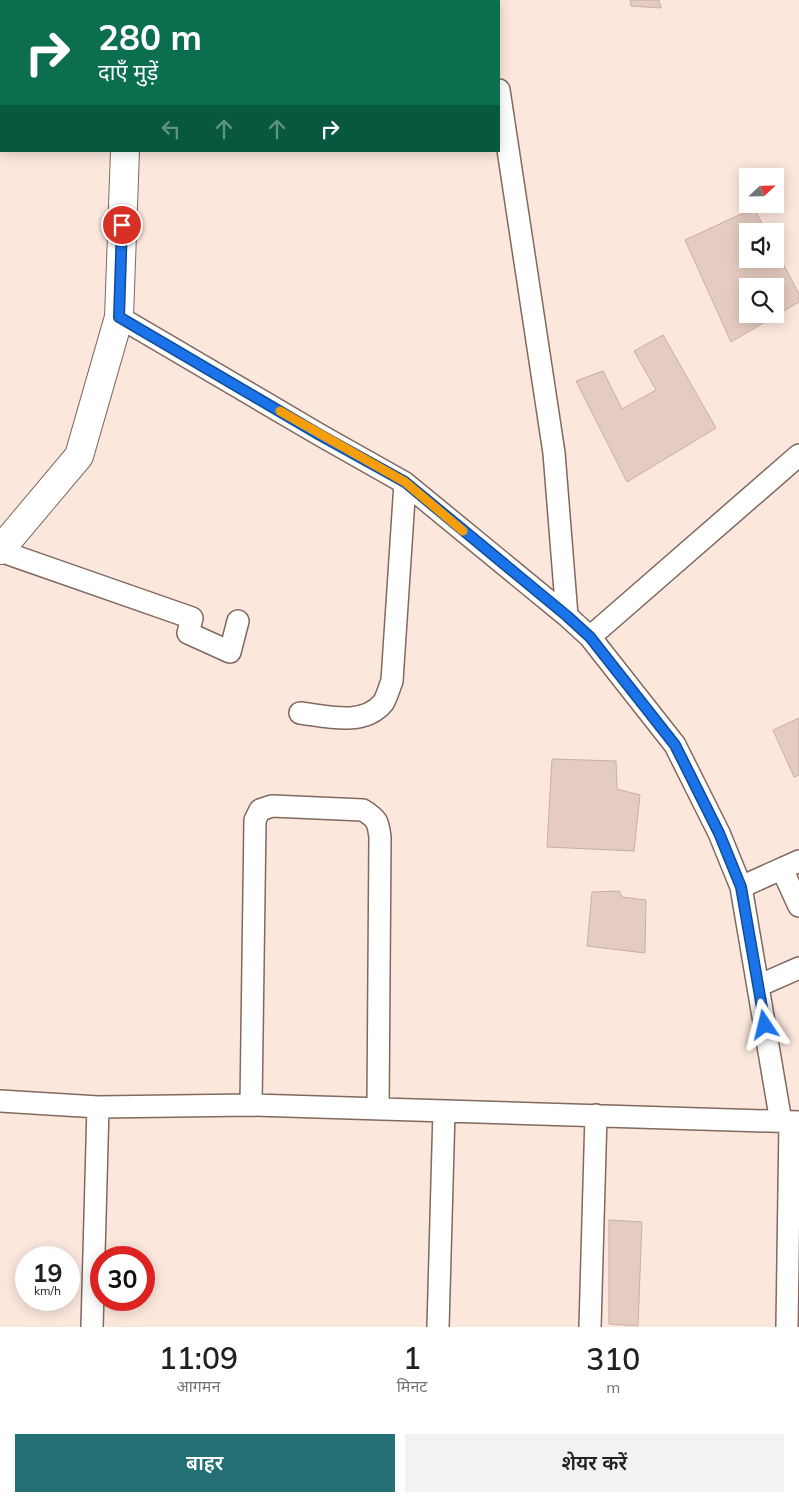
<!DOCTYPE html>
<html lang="hi">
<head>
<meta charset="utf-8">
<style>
	body { margin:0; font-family:Mulish,"Noto Sans Devanagari",sans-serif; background:#f2f2f2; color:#202124; height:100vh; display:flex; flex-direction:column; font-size:19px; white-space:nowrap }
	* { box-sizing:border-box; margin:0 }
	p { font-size:16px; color:#757577 }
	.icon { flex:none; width:28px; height:28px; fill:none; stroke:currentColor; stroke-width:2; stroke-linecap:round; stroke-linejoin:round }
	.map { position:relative; height:1327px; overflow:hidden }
	.panel { display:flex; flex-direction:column; background:#fff; flex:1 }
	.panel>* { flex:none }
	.hud { position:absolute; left:0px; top:0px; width:500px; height:152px; box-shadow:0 2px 12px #0003; background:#0b6e4f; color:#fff; overflow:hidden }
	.needle { width:32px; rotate:68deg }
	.controls { position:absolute; left:739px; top:168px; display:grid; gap:10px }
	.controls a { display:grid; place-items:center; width:45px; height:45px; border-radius:0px; background:#fff; box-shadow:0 2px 12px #0003; font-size:25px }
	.speed { position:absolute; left:15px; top:1246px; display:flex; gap:10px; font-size:25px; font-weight:700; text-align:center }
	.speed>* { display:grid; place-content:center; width:65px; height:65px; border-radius:50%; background:#fff; box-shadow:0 2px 12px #0003; line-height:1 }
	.speed small { font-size:12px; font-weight:400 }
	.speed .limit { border:8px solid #d22; background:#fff; color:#111 }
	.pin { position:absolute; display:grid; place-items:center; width:42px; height:42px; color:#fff; margin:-21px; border:2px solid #fff; border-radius:50%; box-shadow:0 1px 5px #0007 }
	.me { position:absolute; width:55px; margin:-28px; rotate:350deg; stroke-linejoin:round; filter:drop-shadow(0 0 4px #0008) }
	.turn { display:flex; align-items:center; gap:18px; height:105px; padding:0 15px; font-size:22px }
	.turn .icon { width:65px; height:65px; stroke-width:2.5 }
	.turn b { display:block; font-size:35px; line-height:42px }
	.lanes { display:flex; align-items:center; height:48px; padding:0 15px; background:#0003; justify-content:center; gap:25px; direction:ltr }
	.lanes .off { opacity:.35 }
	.eta { display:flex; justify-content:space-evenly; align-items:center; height:85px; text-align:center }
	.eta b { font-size:30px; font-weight:600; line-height:35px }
	.action { display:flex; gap:10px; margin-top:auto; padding:10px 15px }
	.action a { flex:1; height:58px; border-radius:0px; background:#246f73; color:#fff; font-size:20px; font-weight:600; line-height:58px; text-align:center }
	.action a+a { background:#f2f2f2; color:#202124 }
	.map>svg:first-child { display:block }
	.building { fill:#e6ccc0; stroke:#c8afa3; fill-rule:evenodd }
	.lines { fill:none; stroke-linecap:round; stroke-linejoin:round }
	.minor-casing { stroke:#80695e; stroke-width:24 }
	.tertiary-casing { stroke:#80695e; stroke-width:30 }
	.minor { stroke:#fff; stroke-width:21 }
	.tertiary { stroke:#fff; stroke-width:28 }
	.route-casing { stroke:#114b97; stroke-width:12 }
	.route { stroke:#1a73e8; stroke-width:9 }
	.slow { stroke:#f59e0b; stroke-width:9 }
</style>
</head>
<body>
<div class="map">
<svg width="799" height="1327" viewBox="0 0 799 1327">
	<rect width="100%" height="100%" fill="#fce7dd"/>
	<path class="building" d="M630,0H659L661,8L631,6Z
		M754,208L766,231H748V259H775V248L799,294V302L731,342L685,240ZM748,286H775V314H748Z
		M663,335L716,428L627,482L576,381L603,371L622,409L656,390L634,351Z
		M799,718V775L794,777L773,730Z
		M552,759L616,761L617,789L640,795L634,851L547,847Z
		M619,891L622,897L646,900L645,953L587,946L592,892Z
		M609,1220L642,1222L638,1326L609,1324Z"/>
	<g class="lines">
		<g class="minor-casing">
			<path id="minor" d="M34,0L35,1
				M485,0V1
				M499,90L554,453L567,616
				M0,139L1,138
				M119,317L320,435L405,483L567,616L590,637L675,745L719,833L741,887L781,1122
				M0,551L192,618L188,633L230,652L238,621
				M590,637L799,455
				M300,713C326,716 363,727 383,703C387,697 389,688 392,681L405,483
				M782,869L799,906
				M741,887L799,861
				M758,986L799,968
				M0,1101L98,1107L251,1105L799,1122
				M251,1105L255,820L260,810L272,806L363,810C377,819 378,821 380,837L378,1109
				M92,1327L98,1107
				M438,1327L444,1111
				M590,1327L596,1115
				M787,1327L790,1122"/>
		</g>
		<g class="tertiary-casing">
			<path id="tertiary" d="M130,1V0
				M0,550L79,456L119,317L125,151"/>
		</g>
		<use href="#minor" class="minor"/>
		<use href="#tertiary" class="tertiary"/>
	</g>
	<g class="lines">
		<g class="route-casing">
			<path id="route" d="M122,225L119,317L320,435L405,482L567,616L590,637L675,745L719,833L741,887L765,1025"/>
		</g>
		<use href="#route" class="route"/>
		<path class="slow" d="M280,411L405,482L463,531"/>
	</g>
</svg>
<div class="controls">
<a><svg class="needle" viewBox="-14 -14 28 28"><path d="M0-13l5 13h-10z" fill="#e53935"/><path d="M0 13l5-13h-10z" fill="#757577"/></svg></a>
<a><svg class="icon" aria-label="sound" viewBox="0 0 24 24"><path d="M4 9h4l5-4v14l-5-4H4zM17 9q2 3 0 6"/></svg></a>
<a><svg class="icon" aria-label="search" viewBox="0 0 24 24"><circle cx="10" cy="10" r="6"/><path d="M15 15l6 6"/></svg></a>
</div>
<div class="speed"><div>19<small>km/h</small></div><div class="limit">30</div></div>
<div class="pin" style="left:122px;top:225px;background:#d93025"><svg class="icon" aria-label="arrive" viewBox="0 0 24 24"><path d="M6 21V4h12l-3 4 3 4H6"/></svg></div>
<svg class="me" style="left:765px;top:1025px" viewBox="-20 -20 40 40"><path d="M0-17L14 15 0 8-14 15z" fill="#1a73e8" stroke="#fff" stroke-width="4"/></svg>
<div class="hud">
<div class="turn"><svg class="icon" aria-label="right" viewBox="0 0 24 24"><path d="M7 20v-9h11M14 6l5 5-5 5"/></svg><div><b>280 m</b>दाएँ मुड़ें</div></div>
<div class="lanes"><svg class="icon off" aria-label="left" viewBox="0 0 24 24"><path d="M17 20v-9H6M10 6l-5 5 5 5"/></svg><svg class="icon off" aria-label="ahead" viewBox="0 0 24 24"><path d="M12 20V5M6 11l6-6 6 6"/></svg><svg class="icon off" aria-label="ahead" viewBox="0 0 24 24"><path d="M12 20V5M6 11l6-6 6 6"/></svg><svg class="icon" aria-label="right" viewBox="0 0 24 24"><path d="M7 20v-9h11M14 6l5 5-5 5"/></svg></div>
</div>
</div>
<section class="panel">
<div class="eta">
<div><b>11:09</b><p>आगमन</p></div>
<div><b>1</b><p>मिनट</p></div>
<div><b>310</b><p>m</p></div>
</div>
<div class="action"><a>बाहर</a><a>शेयर करें</a></div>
</section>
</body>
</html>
